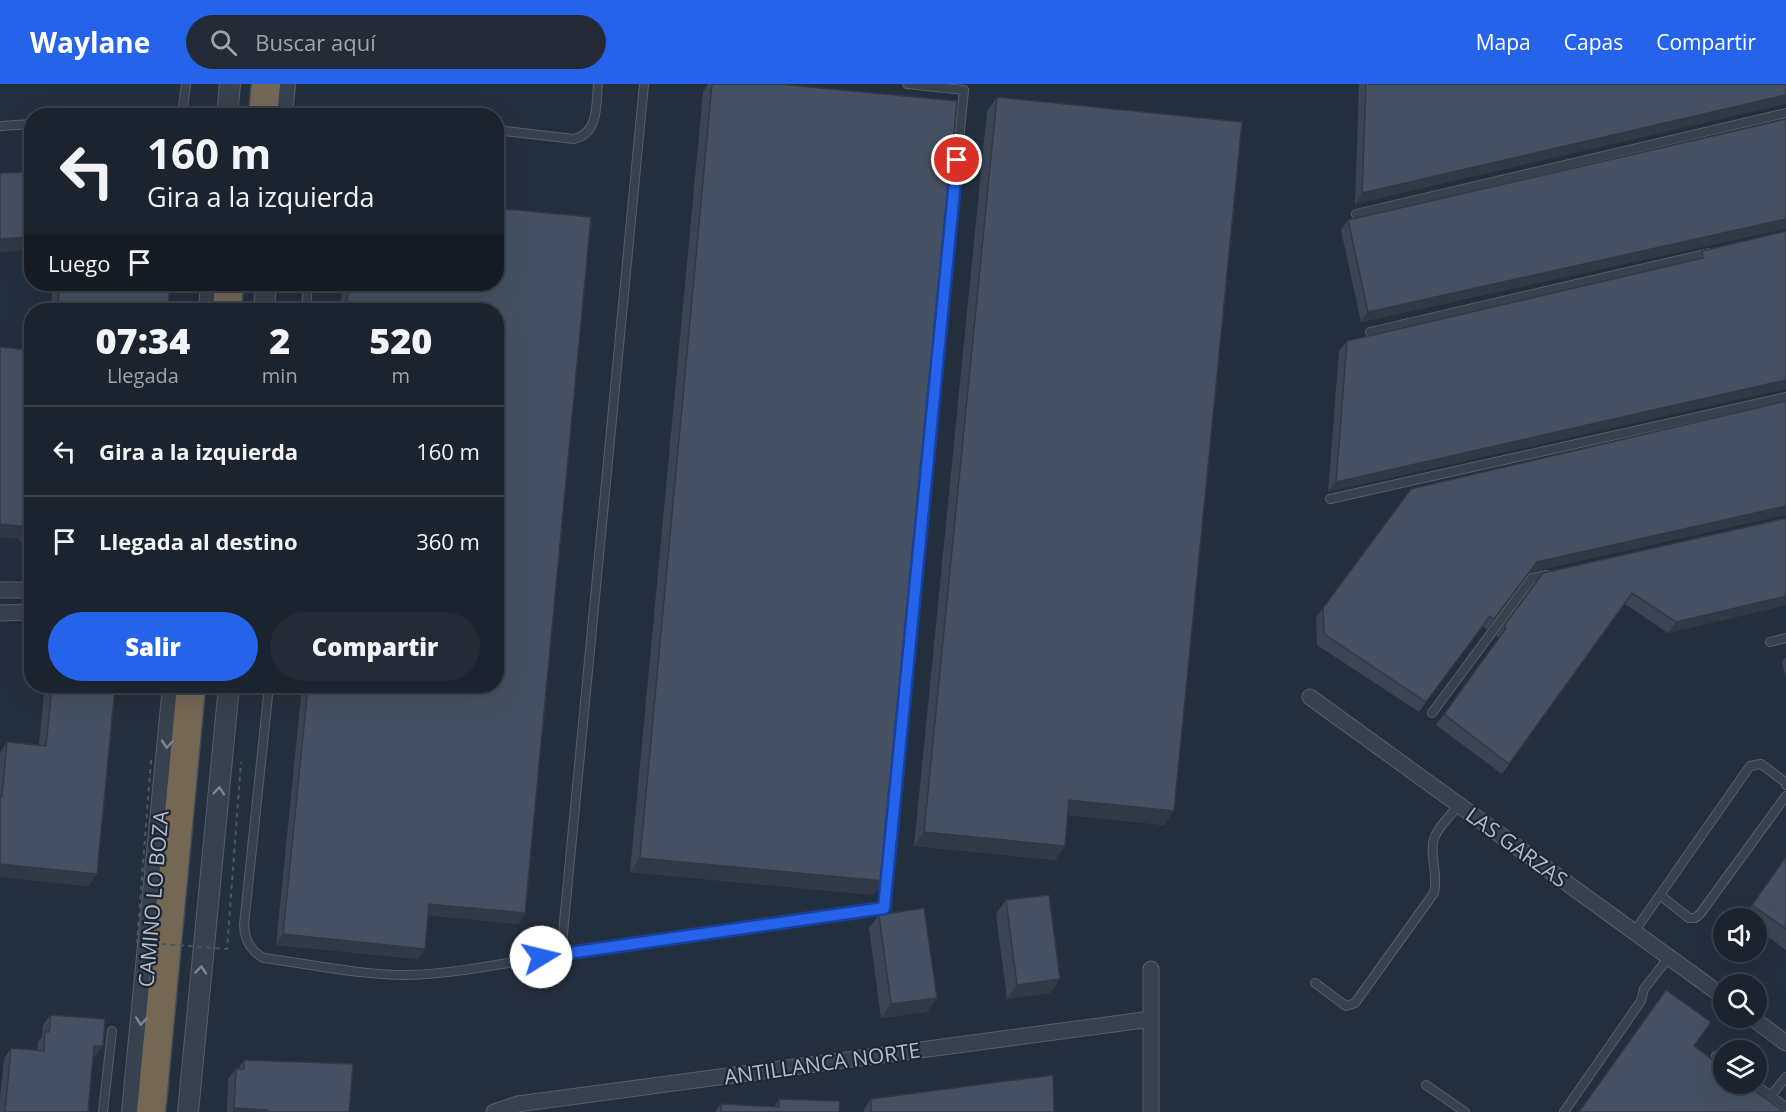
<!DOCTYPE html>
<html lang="es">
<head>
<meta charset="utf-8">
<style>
	body { margin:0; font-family:"Open Sans",sans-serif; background:#242b36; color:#f1f3f6; height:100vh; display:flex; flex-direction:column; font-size:22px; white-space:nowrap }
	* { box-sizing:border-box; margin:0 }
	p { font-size:20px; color:#a0a4aa }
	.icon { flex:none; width:33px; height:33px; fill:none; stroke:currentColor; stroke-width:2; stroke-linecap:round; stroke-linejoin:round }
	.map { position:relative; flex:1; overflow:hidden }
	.side { position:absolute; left:24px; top:219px; width:480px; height:390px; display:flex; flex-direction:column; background:#1b232e; border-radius:24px; box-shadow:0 6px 24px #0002,0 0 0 2px #39404a }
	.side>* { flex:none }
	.hud { position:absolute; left:24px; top:24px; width:480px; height:183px; border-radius:24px; box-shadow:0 6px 24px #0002,0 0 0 2px #39404a; background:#1b232e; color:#f1f3f6; overflow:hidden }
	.controls { position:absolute; left:1713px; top:824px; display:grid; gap:12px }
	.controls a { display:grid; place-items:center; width:54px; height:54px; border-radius:50%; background:#1b232e; box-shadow:0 6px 24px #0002,0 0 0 2px #39404a; font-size:30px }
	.pin { position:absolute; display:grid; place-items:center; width:51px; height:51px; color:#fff; margin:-26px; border:3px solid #fff; border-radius:50%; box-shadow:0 2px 6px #0007 }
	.me { position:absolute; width:66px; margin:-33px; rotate:81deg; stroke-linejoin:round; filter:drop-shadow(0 0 4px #0008) }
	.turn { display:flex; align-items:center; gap:21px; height:126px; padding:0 24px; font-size:27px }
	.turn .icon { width:78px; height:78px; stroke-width:2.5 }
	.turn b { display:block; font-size:42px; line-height:51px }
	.then { display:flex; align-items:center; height:57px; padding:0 24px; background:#0003; gap:12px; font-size:22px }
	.eta { display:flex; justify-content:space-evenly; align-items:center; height:102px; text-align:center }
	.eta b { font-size:36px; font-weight:800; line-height:42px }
	.primary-button { display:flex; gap:12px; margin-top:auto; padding:12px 24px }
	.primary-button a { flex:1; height:69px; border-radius:36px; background:#2563eb; color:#fff; font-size:24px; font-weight:800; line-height:69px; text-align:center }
	.primary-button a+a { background:#242b36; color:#f1f3f6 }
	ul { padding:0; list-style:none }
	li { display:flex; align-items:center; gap:18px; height:90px; padding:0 24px; border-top:2px solid #39404a }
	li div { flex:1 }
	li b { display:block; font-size:22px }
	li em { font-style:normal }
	header { display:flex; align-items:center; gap:36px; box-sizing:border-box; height:84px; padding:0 30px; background:#2563eb; color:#fff }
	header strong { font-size:28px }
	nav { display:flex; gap:33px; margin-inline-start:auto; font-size:21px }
	.search { width:420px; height:54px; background:#242b36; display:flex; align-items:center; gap:15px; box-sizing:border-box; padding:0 21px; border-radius:33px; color:#a0a4aa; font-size:22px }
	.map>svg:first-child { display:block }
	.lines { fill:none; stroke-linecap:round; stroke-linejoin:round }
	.service-casing { stroke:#565f6c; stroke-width:10 }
	.minor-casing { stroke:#565f6c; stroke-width:17 }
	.tertiary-casing { stroke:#565f6c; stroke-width:22 }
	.motorway-casing { stroke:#434c59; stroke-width:31 }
	.service { stroke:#38414e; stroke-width:8 }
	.minor { stroke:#38414e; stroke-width:15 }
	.tertiary { stroke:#38414e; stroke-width:20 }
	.motorway { stroke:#746855; stroke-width:28 }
	.path-bridge { stroke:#44595c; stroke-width:2; stroke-dasharray:4.5 4.5; stroke-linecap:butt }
	.wall { fill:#3b4654 }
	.shaded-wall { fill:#303945 }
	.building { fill:#455162; stroke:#303945; stroke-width:1.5 }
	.oneway { stroke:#7c8592 }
	.route-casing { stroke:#184099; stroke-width:15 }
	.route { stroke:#2563eb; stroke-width:10 }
	.labels { text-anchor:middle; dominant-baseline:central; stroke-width:4.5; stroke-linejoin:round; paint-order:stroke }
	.street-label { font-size:21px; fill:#b4bcc9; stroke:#1d2633 }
</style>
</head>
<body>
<header>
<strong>Waylane</strong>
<div class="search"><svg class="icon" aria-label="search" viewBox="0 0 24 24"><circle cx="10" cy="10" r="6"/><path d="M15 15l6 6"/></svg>Buscar aquí</div>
<nav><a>Mapa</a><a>Capas</a><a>Compartir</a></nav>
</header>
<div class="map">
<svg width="1786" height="1028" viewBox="0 0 1786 1028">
	<rect width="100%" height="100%" fill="#242f3e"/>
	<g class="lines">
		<g class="service-casing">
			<path id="service" d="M182,31L186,0
				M171,32L227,28
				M334,32L342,30L357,32
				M0,42L32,40
				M496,46L574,55C599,49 596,21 598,0
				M1356,130L1786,29
				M306,226L308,200
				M1370,248L1709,169
				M1330,415L1786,313
				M1770,558L1786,554
				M269,602L244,841C245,856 250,867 264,874C310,880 358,891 406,891C457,890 510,878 561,870L644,0
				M1432,629L1532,494L1547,491
				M1660,811L1689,834H1695L1700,830L1786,712
				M1634,848L1750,682L1761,680L1785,698L1786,701
				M561,870L884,823L964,6L907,0
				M1315,899L1346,922L1355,919L1434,809C1439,792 1428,767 1435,752C1440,741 1451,731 1459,721
				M1716,972L1724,978
				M1753,999L1786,1023
				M1426,1001L1465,1028
				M1771,1012L1786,993
				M103,1028L112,947
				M1564,1028L1641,917L1644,905L1669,873"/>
		</g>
		<g class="minor-casing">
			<path id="minor" d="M0,506H32
				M0,529L32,528
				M1310,613L1724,913
				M1751,933L1786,959
				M494,1028L518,1020L1151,935
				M1151,1028V885"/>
		</g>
		<g class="tertiary-casing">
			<path id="tertiary" d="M227,32L230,0
				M282,32L285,0
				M209,226L211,200
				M264,226L266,200
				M132,1028L173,602
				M188,1028L229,602"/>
		</g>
		<g class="motorway-casing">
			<path id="motorway" d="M263,32L266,0
				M227,226L229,200
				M151,1028L191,602"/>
		</g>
		<use href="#service" class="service"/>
		<use href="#minor" class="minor"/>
		<use href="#tertiary" class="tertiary"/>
		<use href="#motorway" class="motorway"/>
		<path class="path-bridge" d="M151,676L137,858L227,865L241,678"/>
	</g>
	<path class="wall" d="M708,0H778L874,811L630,788L703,8Z
		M1359,0H1786L1355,120Z
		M997,13L1164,741L1068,731L1065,762L1055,776L914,762L987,27Z
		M1348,136L1785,144L1361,238L1341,146Z
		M1786,147L1328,408L1339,267L1347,257L1696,176L1702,167Z
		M53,200H170L168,226H50Z
		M343,200H496L525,829L518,840L428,831L418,875L276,861L302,602H496V226H340Z
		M32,266V459L20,458Z
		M1786,317V432L1785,431L1530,488L1487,545L1482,542L1419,628L1317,561L1316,534L1411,405Z
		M1786,434V521L1668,549L1625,520L1502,690L1436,641L1499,554L1496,552L1543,489Z
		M1786,573V594L1782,578Z
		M50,602H90L89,802L0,793V669L7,658L39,661L44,609Z
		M1786,773V866L1756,844V834H1743Z
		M1006,816L1060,895L1050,909L1007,915L996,830Z
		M879,831L937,914L927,928L881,934L869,844Z
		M51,931L95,973H93L88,1028H0V1014L4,975L11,964L37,967L38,959L42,952L43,941Z
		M244,976L349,1028H227L228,995L236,985H238Z
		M779,1015L839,1028H715L721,1020L774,1023Z
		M871,1015L1054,1028H864V1025Z"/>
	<path class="shaded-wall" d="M1786,11V20L1355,120L1362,109Z
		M1786,135V145L1361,238L1368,228Z
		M30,153L20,167L0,168V155Z
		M1786,296V305L1328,408L1336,398Z
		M1786,422V432L1785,431L1530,488L1487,545L1537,478Z
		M0,440L29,443L20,455L0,453Z
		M28,446H32V459L20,458Z
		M1786,512V521L1668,549L1676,538Z
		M1069,716L1174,727L1164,741L1060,730Z
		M924,748L1065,762L1055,776L914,762Z
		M640,774L884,797L874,811L630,788Z
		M0,780L97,790L89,802L0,793Z
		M429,820L525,829L518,840L422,831Z
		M283,850L425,865L418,875L276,861Z
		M1060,895L1050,909L1007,915L1017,901Z
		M937,914L927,928L881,934L891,920Z
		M94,962H103L95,973L86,972Z
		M234,1024L267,1026L265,1028H232Z"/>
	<path class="building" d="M712,0H778L957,17L884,797L640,774Z
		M1366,0H1786V11L1362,109Z
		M997,13L1242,38L1174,727L1069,716L1065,762L924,748Z
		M1786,35V135L1368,228L1348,136Z
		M27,88L30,153L0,155V89Z
		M496,124L591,133L525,829L429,820L425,865L283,850L308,602H496V226H346L349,200H496Z
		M1786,147V296L1336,398L1347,257L1703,174L1702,167Z
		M60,200H170L168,226H57Z
		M0,263L32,266V446H28L29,443L0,440Z
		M1786,317V422L1537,478L1494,535L1490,532L1426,618L1324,550L1323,524L1411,405Z
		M1786,434V512L1676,538L1632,509L1509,680L1444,630L1506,544L1504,542L1543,489Z
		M52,602H90L115,604L97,790L0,780V712H2L7,658L46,662Z
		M1786,773V845L1752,821Z
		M1049,811L1060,895L1017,901L1006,816Z
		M924,824L937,914L891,920L879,831Z
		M1666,906L1711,938L1694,962L1724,984V999H1745L1784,1028H1579Z
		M51,931L105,935L103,962H94L88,1028H5L11,964L44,967L45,948H49Z
		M244,976L353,980L349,1028H267V1026L234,1024L236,985H244Z
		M1053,991L1054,1028H871V1015Z
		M779,1015L840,1017L839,1028H721V1020L779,1023Z"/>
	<defs><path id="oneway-chevron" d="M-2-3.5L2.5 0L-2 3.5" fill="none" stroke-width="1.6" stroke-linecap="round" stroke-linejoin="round" transform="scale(1.5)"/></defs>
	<g class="oneway">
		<use href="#oneway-chevron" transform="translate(167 660) rotate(95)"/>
		<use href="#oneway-chevron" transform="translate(219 707) rotate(-85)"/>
		<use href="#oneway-chevron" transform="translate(201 886) rotate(-85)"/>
		<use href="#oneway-chevron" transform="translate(141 937) rotate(96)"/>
	</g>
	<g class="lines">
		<g class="route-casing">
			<path id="route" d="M541,873L884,824L957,76"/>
		</g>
		<use href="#route" class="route"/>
	</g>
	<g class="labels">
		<g class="street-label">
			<text transform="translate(1517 763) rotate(36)">LAS GARZAS</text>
			<text transform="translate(153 815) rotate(-85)">CAMINO LO BOZA</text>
			<text transform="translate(822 979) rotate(-8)">ANTILLANCA NORTE</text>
		</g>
	</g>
</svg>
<div class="controls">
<a><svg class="icon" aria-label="sound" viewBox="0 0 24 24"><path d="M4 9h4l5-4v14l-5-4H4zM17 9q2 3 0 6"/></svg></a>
<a><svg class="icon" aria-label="search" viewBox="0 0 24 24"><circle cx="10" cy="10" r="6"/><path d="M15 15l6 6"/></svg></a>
<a><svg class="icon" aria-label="layers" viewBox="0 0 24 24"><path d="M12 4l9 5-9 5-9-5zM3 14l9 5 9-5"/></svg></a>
</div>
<div class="pin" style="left:957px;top:76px;background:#d93025"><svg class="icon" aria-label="arrive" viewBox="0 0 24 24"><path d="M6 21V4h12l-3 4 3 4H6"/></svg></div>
<svg class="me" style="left:541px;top:873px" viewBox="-20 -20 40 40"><circle r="19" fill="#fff"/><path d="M0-13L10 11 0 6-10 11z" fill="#2563eb"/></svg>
<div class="hud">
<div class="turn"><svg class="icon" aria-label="left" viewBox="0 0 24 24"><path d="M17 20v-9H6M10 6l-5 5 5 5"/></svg><div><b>160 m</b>Gira a la izquierda</div></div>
<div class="then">Luego<svg class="icon" aria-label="arrive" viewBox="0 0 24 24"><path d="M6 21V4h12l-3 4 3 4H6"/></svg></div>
</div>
<section class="side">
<div class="eta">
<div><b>07:34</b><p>Llegada</p></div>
<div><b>2</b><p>min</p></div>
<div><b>520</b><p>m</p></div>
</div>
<ul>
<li><svg class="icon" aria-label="left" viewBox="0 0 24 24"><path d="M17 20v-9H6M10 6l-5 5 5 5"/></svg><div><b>Gira a la izquierda</b></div><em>160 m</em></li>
<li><svg class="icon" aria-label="arrive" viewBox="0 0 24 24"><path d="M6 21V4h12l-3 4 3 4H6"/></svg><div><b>Llegada al destino</b></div><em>360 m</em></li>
</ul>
<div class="primary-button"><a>Salir</a><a>Compartir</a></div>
</section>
</div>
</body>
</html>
